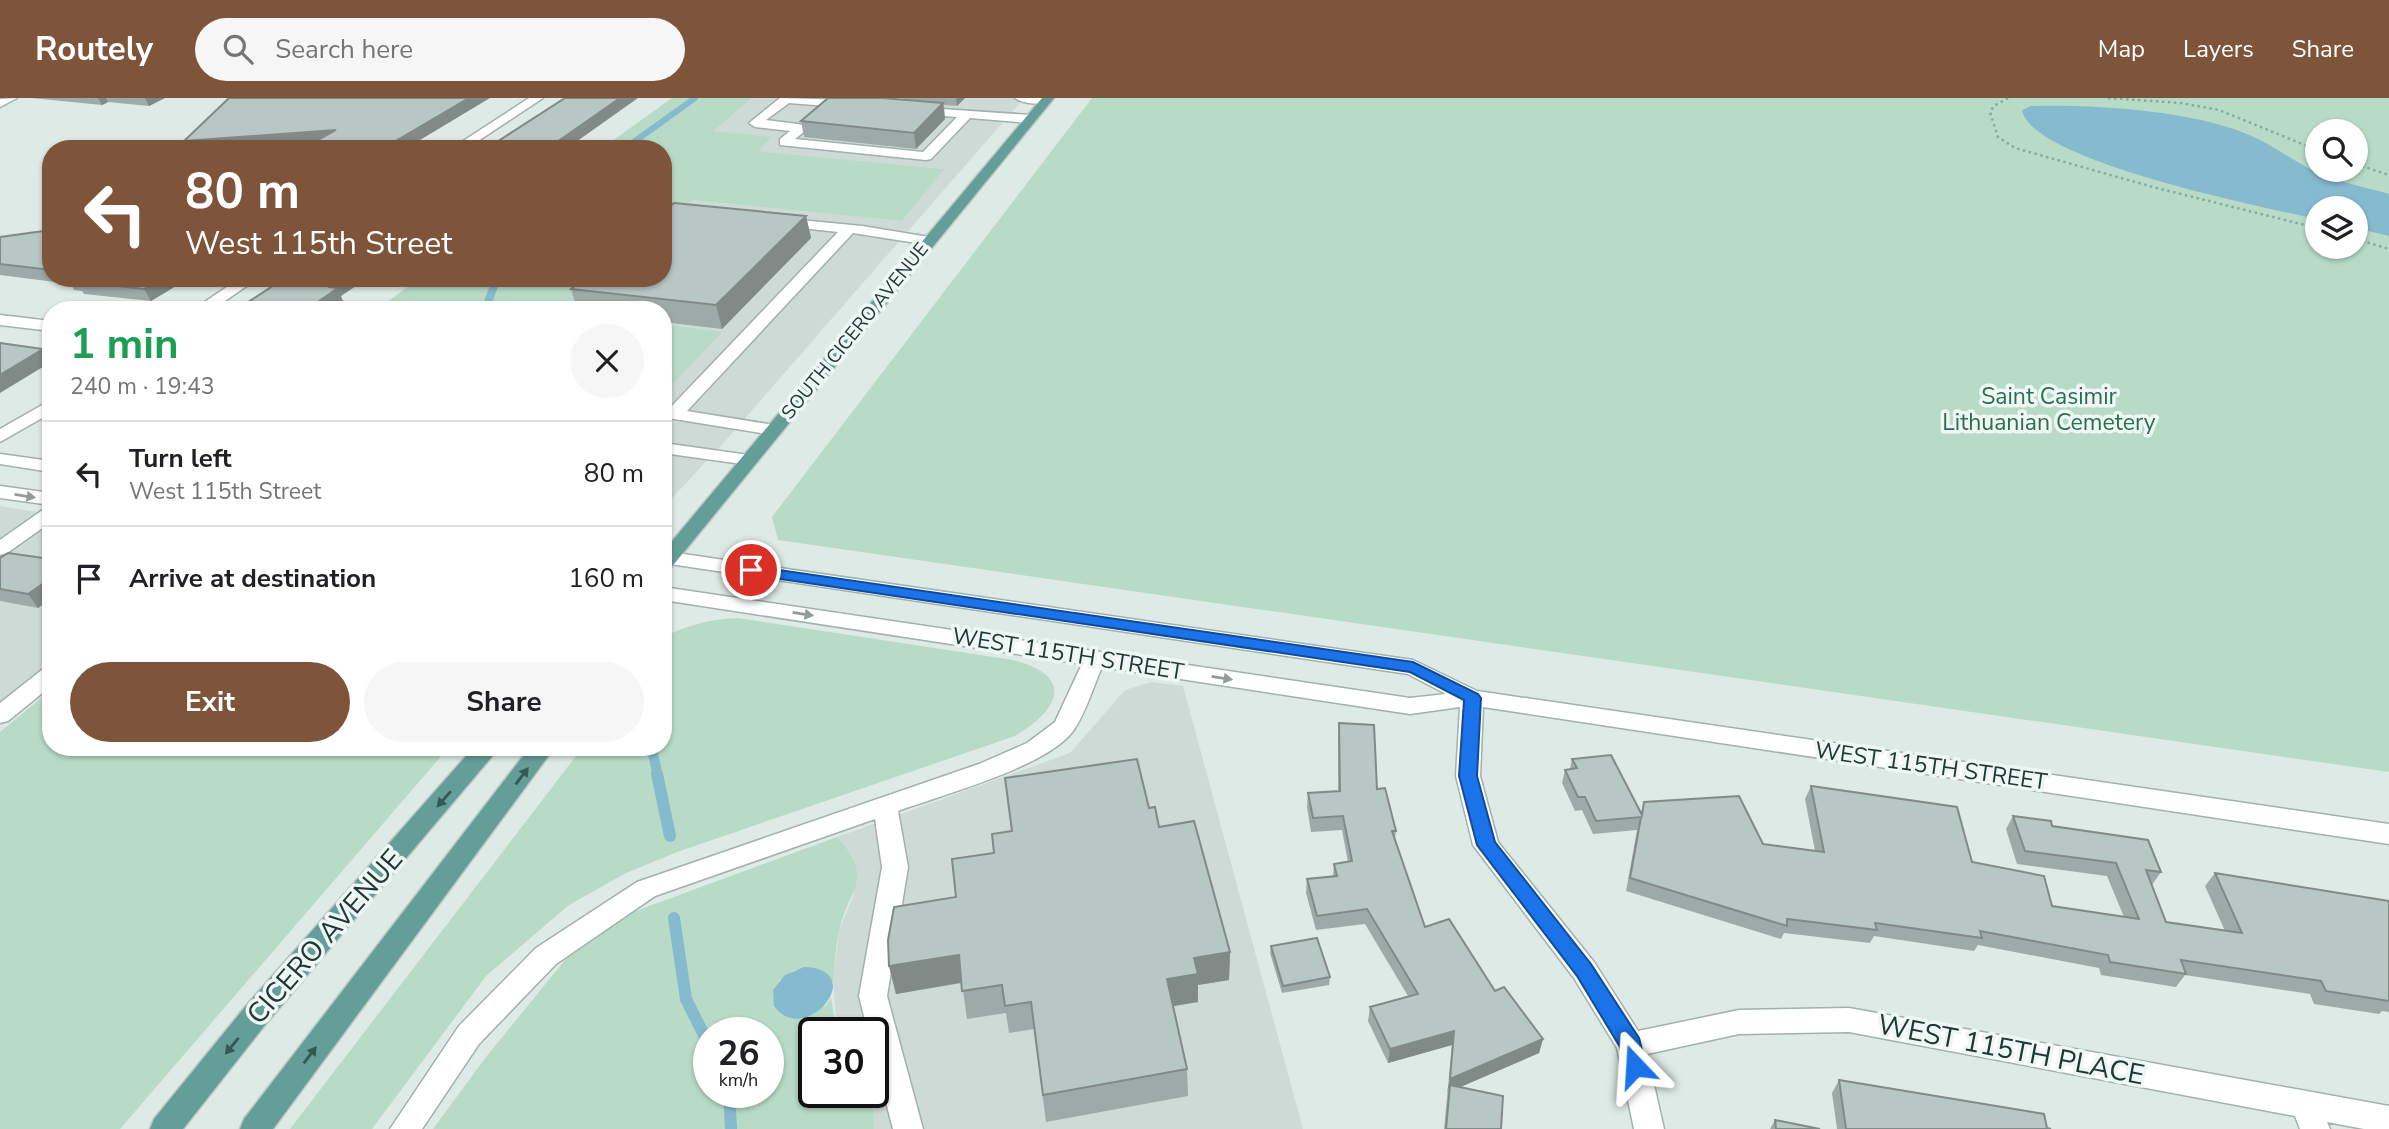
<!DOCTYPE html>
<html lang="en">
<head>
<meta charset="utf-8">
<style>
	body { margin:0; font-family:"Nunito Sans",sans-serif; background:#f6f6f6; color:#202124; height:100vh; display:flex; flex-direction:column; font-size:26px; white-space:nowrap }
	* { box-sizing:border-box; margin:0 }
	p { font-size:23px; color:#757577 }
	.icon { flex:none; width:38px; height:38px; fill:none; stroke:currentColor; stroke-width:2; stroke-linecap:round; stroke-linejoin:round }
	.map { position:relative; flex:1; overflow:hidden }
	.sheet { position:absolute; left:42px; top:203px; width:630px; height:455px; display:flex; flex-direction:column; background:#fff; border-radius:28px; box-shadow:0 2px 5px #0004 }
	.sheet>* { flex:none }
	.banner { position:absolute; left:42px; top:42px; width:630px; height:147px; border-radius:28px; box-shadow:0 2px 5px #0004; background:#7e543a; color:#fff; overflow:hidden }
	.fabs { position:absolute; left:2305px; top:21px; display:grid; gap:14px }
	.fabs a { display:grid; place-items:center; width:63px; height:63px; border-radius:50%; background:#fff; box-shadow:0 2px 5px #0004; font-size:35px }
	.speed { position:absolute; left:693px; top:919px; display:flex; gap:14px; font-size:35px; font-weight:700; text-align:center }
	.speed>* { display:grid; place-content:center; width:91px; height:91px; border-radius:50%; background:#fff; box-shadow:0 2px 5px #0004; line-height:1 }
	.speed small { font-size:18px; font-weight:400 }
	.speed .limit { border:4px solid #111; border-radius:10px; background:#fff; color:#111 }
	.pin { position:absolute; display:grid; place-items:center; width:60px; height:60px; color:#fff; margin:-30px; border:4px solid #fff; border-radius:50%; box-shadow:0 2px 7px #0007 }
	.me { position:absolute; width:77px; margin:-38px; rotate:340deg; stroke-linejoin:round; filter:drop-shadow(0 0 5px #0008) }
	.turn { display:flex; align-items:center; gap:24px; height:147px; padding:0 28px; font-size:32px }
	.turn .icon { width:91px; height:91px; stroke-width:2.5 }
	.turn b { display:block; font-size:49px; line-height:60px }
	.round { display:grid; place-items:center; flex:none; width:74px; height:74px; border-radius:37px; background:#f6f6f6 }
	.head { display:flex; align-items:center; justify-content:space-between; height:119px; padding:0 28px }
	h1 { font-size:42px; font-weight:700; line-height:52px; color:#1e9e55 }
	.cta { display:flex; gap:14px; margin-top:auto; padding:14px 28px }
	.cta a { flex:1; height:80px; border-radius:42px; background:#7e543a; color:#fff; font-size:28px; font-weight:700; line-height:80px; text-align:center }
	.cta a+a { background:#f6f6f6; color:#202124 }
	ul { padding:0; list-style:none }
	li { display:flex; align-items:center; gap:21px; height:105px; padding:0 28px; border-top:2px solid #e0e0e0 }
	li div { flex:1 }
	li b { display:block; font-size:26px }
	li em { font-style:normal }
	header { display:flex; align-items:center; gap:42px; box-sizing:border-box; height:98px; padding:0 35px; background:#7e543a; color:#fff }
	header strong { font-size:33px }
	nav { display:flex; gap:38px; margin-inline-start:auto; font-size:24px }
	.search { width:490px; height:63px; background:#f6f6f6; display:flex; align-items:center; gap:18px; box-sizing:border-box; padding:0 24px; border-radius:38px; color:#757577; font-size:26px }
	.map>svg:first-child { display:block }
	.built { fill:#cddad6 }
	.green { fill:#b7dbc6; fill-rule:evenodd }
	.water { fill:#86bacf }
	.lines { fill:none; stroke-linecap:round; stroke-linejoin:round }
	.stream-far3 { stroke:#86bacf; stroke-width:6 }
	.stream-far2 { stroke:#86bacf; stroke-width:8 }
	.stream-far1 { stroke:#86bacf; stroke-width:10 }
	.stream { stroke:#86bacf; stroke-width:12 }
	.minor-casing { stroke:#a1b1ae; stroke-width:3 }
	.major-casing { stroke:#bcc4c3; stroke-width:3 }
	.path { stroke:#7fada5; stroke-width:2.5; stroke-dasharray:2.5 3.5; stroke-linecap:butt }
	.minor { fill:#fff; fill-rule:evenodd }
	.major { fill:#639f98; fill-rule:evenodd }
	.wall { fill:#9daba8 }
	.shaded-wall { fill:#808b88 }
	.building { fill:#b7c7c3; stroke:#808b88; stroke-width:2 }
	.oneway { fill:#909c9a }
	.oneway2 { fill:#345853 }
	.route { fill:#1a73e8; stroke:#114b97; stroke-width:2 }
	.labels { text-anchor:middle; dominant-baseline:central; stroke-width:7; stroke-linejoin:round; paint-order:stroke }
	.far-street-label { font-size:19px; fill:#203936; stroke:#eff7f4 }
	.park-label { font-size:23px; fill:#2b6f4f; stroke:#eff7f4 }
	.street-label { font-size:23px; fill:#203936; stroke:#eff7f4 }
	.near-street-label { font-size:28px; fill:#203936; stroke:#eff7f4 }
</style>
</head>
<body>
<header>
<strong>Routely</strong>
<div class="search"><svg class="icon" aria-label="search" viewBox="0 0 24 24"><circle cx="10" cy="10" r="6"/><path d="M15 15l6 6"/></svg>Search here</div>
<nav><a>Map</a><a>Layers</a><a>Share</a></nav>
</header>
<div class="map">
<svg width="2389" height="1031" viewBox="0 0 2389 1031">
	<rect width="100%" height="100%" fill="#deeae6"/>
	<path class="built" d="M752,0H1024L727,341L663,410V296L721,234L663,226V212H560L598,180H663V126L692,102L902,123L943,71L757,53L771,40L712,33Z
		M0,408L51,416V564L0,604Z
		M1152,584L1183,588L1303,1031H874L873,1012L863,994H873V934H837L833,884L839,832L854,796L837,739L1070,655L1125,592Z"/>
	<path class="green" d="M672,0H752L713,33L772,39L758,53L944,71L902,123L692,102L663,126V51H601Z
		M1092,0H2389V674L778,442L772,419ZM2317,33H2356V72H2317ZM2317,110H2356V149H2317Z
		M420,180H598L560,212H376Z
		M663,226L722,234L663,296Z
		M738,520L1013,562C1075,578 1060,611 1015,638L680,753L626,775L569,807L486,878L372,1031H290L583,649H663V539C689,527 710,521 738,520Z
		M51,592V649H449L120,1031H0V634Z
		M837,739C876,783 848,789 839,834C835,850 835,868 833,884L829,877L794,872L778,884L825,908L831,900L837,934H814V994H863L873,1012L874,1031H433L486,959L565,862L633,814ZM709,934H768V994H709Z"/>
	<path class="water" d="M2031,8C2091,6 2186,12 2242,34C2266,43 2286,58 2308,70C2332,83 2362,88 2389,96V138L2356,130V110H2317V121C2267,110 2030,63 2022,12Z
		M804,869C871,871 805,951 774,908L773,892L785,877Z"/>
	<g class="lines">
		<path class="stream-far3" d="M624,51L695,0"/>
		<path class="stream-far2" d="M485,212L497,180"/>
		<path class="stream-far1" d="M646,649L653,656L658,678"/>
		<path class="stream" d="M657,676L670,738
			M674,820L686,901L709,947
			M729,994L731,1031"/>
		<g class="minor-casing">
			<path id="minor" d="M17,0L0,9V1Z
				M529,0H543L466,51H451Z
				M780,0L853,2L859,6L853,10L789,5L766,22L805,27V33L795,41L923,54L957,19L916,16L910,12L912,9L1031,17L1037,21L1031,25L970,20L931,61L926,62L780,47V41L790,33L755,29L749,25Z
				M1015,0H1051L1052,2C1044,8 1023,6 1015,0Z
				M779,120L862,128L929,139L936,143L929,147L853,135L687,313L774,327L783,332L780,336L774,337L668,320L665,316L668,312L838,134L774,127L772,124Z
				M240,180H258L212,212H193Z
				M0,217L51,223V233L0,227Z
				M51,302V315L0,344V331Z
				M663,345L749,357L758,362L749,367L663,355Z
				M0,356L51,363V374L0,366Z
				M0,388L51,395V407L0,400Z
				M51,409V424L7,455L0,457V442L44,411Z
				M663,453L1413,562L1477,593L2389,726V746L1483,609L1480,678L1498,744L1594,864L1638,933L1739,912L1849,910L2389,1008V1031H2364L2327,1024L2330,1031H2300L2295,1018L1849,934L1739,936L1647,956L1664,1031H1634L1617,950L1574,880L1473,747L1456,678L1460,609L1410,616L1102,569C1093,589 1086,615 1073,633C1047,669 941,697 898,713L908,769L887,898L923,1031H893L873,954V934H868L859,898L882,769L875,721L655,798L556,866L479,946L422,1031H390L459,928L536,850L637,784L979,666L1027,645L1055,624L1082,566L663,502V489L1410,600L1446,596L1408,576L663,465Z
				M51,569V588L8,623L0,625V605L43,571Z"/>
		</g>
		<g class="major-casing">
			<path id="major" d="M1042,0H1054L670,471L663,473V454Z
				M474,649H500L265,927L183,1031H150L154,1021L245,909Z
				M530,649H555L273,1031H240L244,1021Z"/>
		</g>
		<path class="path" d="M2008,0L1994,8L1990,14L1998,39L2015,50L2153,89L2317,130
			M2108,0L2181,5L2219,12L2317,52
			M2356,66L2389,77
			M2356,141L2389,151"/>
		<use href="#minor" class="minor"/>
		<use href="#major" class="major"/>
	</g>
	<path class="wall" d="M31,0H165L149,8L108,4L102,7Z
		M903,0H965L957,8L944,7L945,21L916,51L804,39L801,23L903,2Z
		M806,118L811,140L722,231L663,224V212H577L571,191Z
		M51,132V180H185L186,182L151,203L84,196L82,193L74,192L71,186L0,177V139Z
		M0,460L51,461V501L38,510L0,503Z
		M1339,625L1377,691L1396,733L1395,740L1425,829L1495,893L1543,941L1539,955L1460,989L1501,1031H1444L1452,947L1388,965L1368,923L1370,909L1408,898L1365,826L1316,832L1306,795L1307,781L1333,778L1334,766L1348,764L1342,732L1311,734L1307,709L1308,695L1338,693V639Z
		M1572,661L1641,715L1644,704L1763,746L1815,753L1805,701L1811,688L1972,764L2052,808L2124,819L2107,778L2017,766L2006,731L2013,718L2052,728L2161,774L2152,787L2166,824L2225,833L2205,788L2215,775L2389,803V914L2382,913L2379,916L2314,906L2310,896L2185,877L2176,889L2101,877L2099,870L1978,847L1974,853L1874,838L1870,845L1784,835L1781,841L1626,793L1637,732L1593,736L1582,712L1575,713L1562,685L1565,672L1570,671Z
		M1149,710L1230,854L1229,882L1198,887V904L1173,908L1187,971L1188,998L1046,1024L1034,931L1009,935L1006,915L967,921L962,885L896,896L889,868L956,799L994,755Z
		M1271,848L1330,879L1329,887L1282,895L1270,855Z
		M1839,982L2047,1030L2051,1031H1837L1832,995Z
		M1775,1022L1820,1031H1770Z"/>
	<path class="shaded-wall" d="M98,0H106L108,4L102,7Z
		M145,0H165L149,8Z
		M469,0H490L405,51H382Z
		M620,0H638L566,51H547Z
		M956,0H965L957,8Z
		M943,5L945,21L916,51L914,35Z
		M336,32L340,43L235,51H187L184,43Z
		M806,118L811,140L722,231L716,207Z
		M162,180H185L186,182L151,203L144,191Z
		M344,180H368L341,198L343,203L330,212H306L330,189Z
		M43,251L51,264L0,295V277Z
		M51,480V501L38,510L28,496Z
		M1230,854L1229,882L1198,887V904L1168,909L1167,881L1194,860Z
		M959,857L964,884L896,896L889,868Z
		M1454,933L1452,947L1388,965L1390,951Z
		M1543,941L1539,955L1449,994L1450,987L1447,994L1450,981Z"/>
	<path class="building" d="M229,0H469L382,51H302L336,32L184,43Z
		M565,0H620L547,51H486Z
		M828,0H883L943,5L914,35L801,23Z
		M674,105L806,118L716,207L571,191L583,180H663V114Z
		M51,132V172L0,166V139Z
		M71,180H162L144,191L77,183L80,181Z
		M285,180H344L330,189L338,190L306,212H236Z
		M0,245L43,251L0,277Z
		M8,455L51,461V480L28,496L0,491V460Z
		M1339,625L1374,627L1377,691L1385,690L1396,733H1392L1425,829L1449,821L1495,893L1504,889L1543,941L1450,981L1454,933L1390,951L1370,909L1418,896L1367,811L1317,818L1307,781L1337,778L1334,766L1352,763L1343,718L1313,720L1308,695L1340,693Z
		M1611,657L1642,717L1644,704L1739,698L1763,746L1824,754L1811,688L1957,709L1972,764L2044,778L2052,808L2139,821L2116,765L2025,753L2013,718L2051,723L2052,728L2148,742L2161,774L2146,772L2166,824L2242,835L2215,775L2389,803V903L2326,893L2321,883L2181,862L2186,876L2110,864L2108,857L1980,833L1982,840L1875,825L1877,832L1787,821V828L1630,780L1641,719L1596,723L1585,699H1578L1565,672L1577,670L1572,661Z
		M1137,661L1149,710L1155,709L1159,729L1194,723L1230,854L1194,860L1198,876L1167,881L1187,971L1043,997L1031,904L1005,908L1002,887L962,893L959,857L889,868L888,842L894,809L956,799L952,761L994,755L992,736L1012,733L1005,680Z
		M1317,840L1330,879L1283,888L1271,848Z
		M1839,982L2044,1016L2047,1030L2051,1031H1846Z
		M1450,987L1503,998L1501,1031H1446Z
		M1775,1022L1820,1031H1776Z"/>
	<defs><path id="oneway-solid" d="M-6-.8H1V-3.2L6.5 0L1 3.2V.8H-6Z" transform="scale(1.75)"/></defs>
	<g class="oneway">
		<use href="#oneway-solid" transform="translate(25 398) rotate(9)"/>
		<use href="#oneway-solid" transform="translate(803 516) rotate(9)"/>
		<use href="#oneway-solid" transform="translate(1222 580) rotate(9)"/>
	</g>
	<g class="oneway2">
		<use href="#oneway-solid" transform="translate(522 678) rotate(-53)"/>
		<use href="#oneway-solid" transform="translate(444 701) rotate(131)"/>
		<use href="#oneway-solid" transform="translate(232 948) rotate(129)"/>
		<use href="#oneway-solid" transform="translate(310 957) rotate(-53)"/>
	</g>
	<path class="route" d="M751,468L1413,564L1478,596L1481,600L1477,678L1495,744L1591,866L1639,940L1646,968L1643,975L1635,978L1628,975L1620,949L1577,878L1477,747L1459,678L1464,602L1410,574L746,476L744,472L746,469Z"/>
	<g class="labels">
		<g class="far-street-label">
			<text transform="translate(855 233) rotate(-51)">SOUTH CICERO AVENUE</text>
		</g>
		<g class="park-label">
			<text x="2049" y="298">Saint Casimir<tspan x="2049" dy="26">Lithuanian Cemetery</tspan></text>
		</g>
		<g class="street-label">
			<text transform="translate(1068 556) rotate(9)">WEST 115TH STREET</text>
			<text transform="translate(1931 668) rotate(8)">WEST 115TH STREET</text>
		</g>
		<g class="near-street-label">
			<text transform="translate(325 839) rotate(-49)">CICERO AVENUE</text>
			<text transform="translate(2011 952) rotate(11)">WEST 115TH PLACE</text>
		</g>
	</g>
</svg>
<div class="fabs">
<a><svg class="icon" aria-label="search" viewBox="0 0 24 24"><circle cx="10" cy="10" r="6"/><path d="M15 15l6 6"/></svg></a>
<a><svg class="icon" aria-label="layers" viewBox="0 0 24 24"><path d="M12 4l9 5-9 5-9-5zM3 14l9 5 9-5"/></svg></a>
</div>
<div class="speed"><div>26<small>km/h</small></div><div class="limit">30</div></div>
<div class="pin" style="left:751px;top:472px;background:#d93025"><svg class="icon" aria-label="arrive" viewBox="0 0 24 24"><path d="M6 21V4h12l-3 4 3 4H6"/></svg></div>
<svg class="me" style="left:1635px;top:968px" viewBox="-20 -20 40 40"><path d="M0-17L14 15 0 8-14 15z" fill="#1a73e8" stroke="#fff" stroke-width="4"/></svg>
<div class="banner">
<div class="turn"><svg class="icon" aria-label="left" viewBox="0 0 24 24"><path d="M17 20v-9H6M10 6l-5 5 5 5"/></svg><div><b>80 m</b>West 115th Street</div></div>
</div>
<section class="sheet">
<div class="head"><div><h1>1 min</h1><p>240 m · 19:43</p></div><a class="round"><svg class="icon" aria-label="close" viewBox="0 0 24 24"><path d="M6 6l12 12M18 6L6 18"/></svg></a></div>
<ul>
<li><svg class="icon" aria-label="left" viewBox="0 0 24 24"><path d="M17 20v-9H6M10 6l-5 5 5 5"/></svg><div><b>Turn left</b><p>West 115th Street</p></div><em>80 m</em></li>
<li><svg class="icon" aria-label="arrive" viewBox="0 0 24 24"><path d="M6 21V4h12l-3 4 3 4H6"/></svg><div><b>Arrive at destination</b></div><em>160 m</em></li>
</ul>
<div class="cta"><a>Exit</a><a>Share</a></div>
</section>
</div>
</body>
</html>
